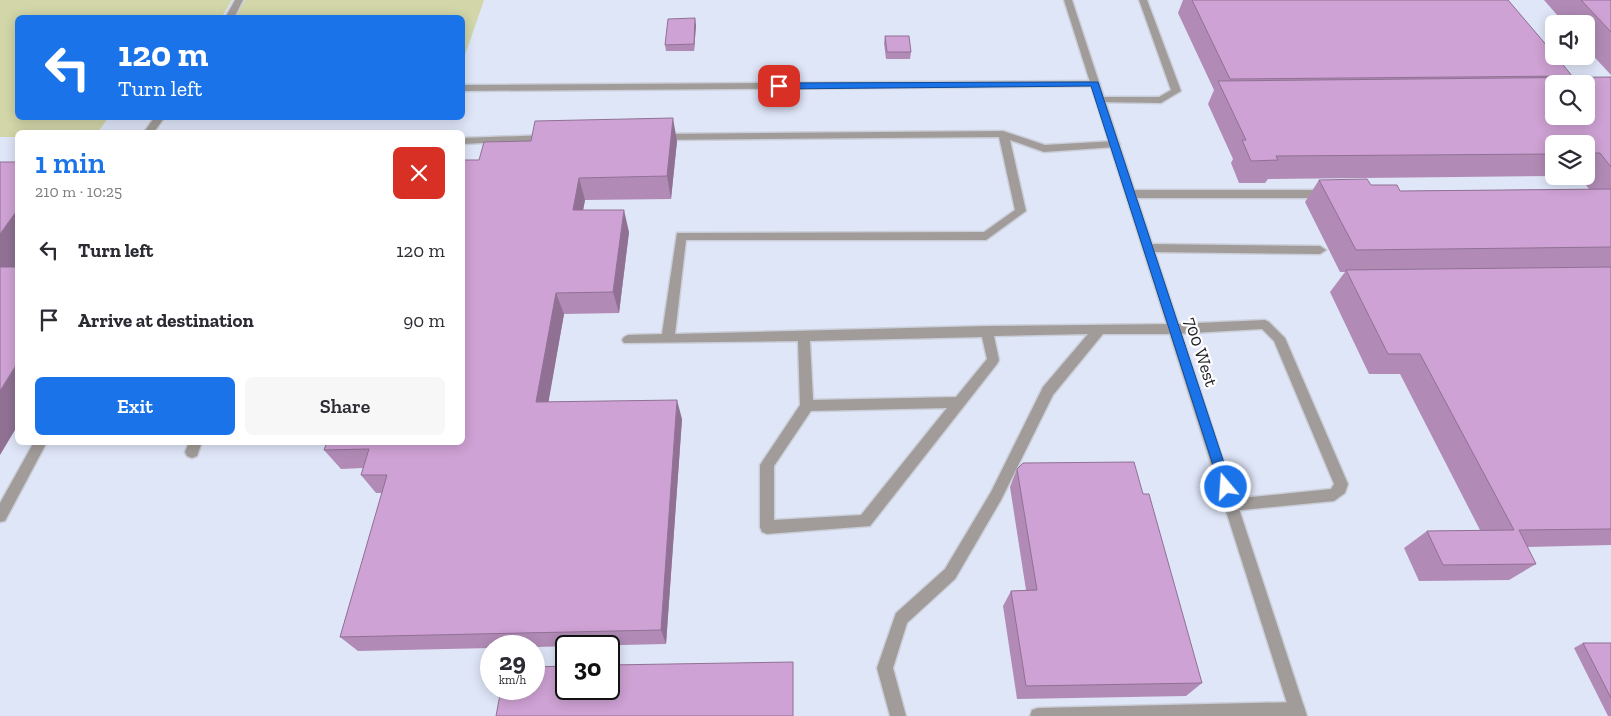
<!DOCTYPE html>
<html lang="en">
<head>
<meta charset="utf-8">
<style>
	body { margin:0; font-family:"Zilla Slab",serif; background:#f7f7f7; color:#2b2b33; height:100vh; display:flex; flex-direction:column; font-size:19px; white-space:nowrap }
	* { box-sizing:border-box; margin:0 }
	p { font-size:16px; color:#7c7c81 }
	.icon { flex:none; width:28px; height:28px; fill:none; stroke:currentColor; stroke-width:2; stroke-linecap:round; stroke-linejoin:round }
	.map { position:relative; flex:1; overflow:hidden }
	.side { position:absolute; left:15px; top:130px; width:450px; height:315px; display:flex; flex-direction:column; background:#fff; border-radius:8px; box-shadow:0 2px 12px #0003 }
	.side>* { flex:none }
	.top-card { position:absolute; left:15px; top:15px; width:450px; height:105px; border-radius:8px; box-shadow:0 2px 12px #0003; background:#1a73e8; color:#fff; overflow:hidden }
	.controls { position:absolute; left:1545px; top:15px; display:grid; gap:10px }
	.controls a { display:grid; place-items:center; width:50px; height:50px; border-radius:8px; background:#fff; box-shadow:0 2px 12px #0003; font-size:25px }
	.speed { position:absolute; left:480px; top:635px; display:flex; gap:10px; font-size:25px; font-weight:700; text-align:center }
	.speed>* { display:grid; place-content:center; width:65px; height:65px; border-radius:50%; background:#fff; box-shadow:0 2px 12px #0003; line-height:1 }
	.speed small { font-size:12px; font-weight:400 }
	.speed .limit { border:2px solid #111; border-radius:8px; background:#fff; color:#111 }
	.pin { position:absolute; display:grid; place-items:center; width:42px; height:42px; color:#fff; margin:-21px; border-radius:10px; box-shadow:0 2px 8px #0006 }
	.me { position:absolute; width:55px; margin:-28px; rotate:342deg; stroke-linejoin:round; filter:drop-shadow(0 0 4px #0008) }
	.turn { display:flex; align-items:center; gap:18px; height:105px; padding:0 20px; font-size:22px }
	.turn .icon { width:65px; height:65px; stroke-width:2.5 }
	.turn b { display:block; font-size:35px; line-height:42px }
	.round { display:grid; place-items:center; flex:none; width:52px; height:52px; border-radius:8px; background:#f7f7f7 }
	.summary { display:flex; align-items:center; justify-content:space-between; height:85px; padding:0 20px }
	h1 { font-size:30px; font-weight:600; line-height:38px; color:#1a73e8 }
	.cta { display:flex; gap:10px; margin-top:auto; padding:10px 20px }
	.cta a { flex:1; height:58px; border-radius:8px; background:#1a73e8; color:#fff; font-size:20px; font-weight:600; line-height:58px; text-align:center }
	.cta a+a { background:#f7f7f7; color:#2b2b33 }
	ul { padding:0; list-style:none }
	li { display:flex; align-items:center; gap:15px; height:70px; padding:0 20px }
	li div { flex:1 }
	li b { display:block; font-size:19px }
	li em { font-style:normal }
	.map>svg:first-child { display:block }
	.built { fill:#dfe6f8; fill-rule:evenodd }
	.green { fill:#d2d6a8 }
	.lines { fill:none; stroke-linecap:round; stroke-linejoin:round }
	.lane-casing { stroke:#caced8; stroke-width:3 }
	.street-casing { stroke:#caced8; stroke-width:3 }
	.lane { fill:#a19c9a; fill-rule:evenodd }
	.street { fill:#a19c9a; fill-rule:evenodd }
	.wall { fill:#b18bb6 }
	.shaded-wall { fill:#907194 }
	.building { fill:#cea2d4; stroke:#907194; fill-rule:evenodd }
	.route { fill:#1a73e8; stroke:#114b97 }
	.labels { text-anchor:middle; dominant-baseline:central; stroke-width:4.5; stroke-linejoin:round; paint-order:stroke }
	.street-label { font-size:18px; fill:#1a1b1f; stroke:#fff }
</style>
</head>
<body>
<div class="map">
<svg width="1611" height="716" viewBox="0 0 1611 716">
	<rect width="100%" height="100%" fill="#ecf0fb"/>
	<path class="built" d="M0,0H1611V716H0ZM18,18H462V118H18ZM1554,24H1586V56H1554ZM1554,84H1586V116H1554ZM18,132H462V442H18ZM1554,144H1586V176H1554ZM491,646H534V689H491ZM566,646H609V689H566Z"/>
	<path class="green" d="M0,0H232L222,17L18,18V118H108L98,132H18L17,137H0Z
		M245,0H484L463,61L462,18L235,17Z"/>
	<g class="lines">
		<g class="lane-casing">
			<path id="lane" d="M235,0H243L234,18H225Z
				M1139,0H1147L1181,91L1161,103L1097,102V98L1100,97H1159L1171,90Z
				M1095,81L1100,84L1098,86L462,91V85Z
				M154,118H164L154,132H144Z
				M1003,131L1045,145L1115,141L1120,144L1115,147L1044,152L1010,140L1026,211L986,240H686L675,334L987,326L1175,324L1265,320L1269,322L1285,338L1348,484L1345,493L1334,501L1232,511L1227,509L1225,505L1227,501L1232,499L1331,489L1334,484L1274,341L1262,329L1175,334H1103L1053,395L1001,500L955,579L907,623L893,668L906,716H890L877,668L896,613L945,569L991,492L1043,387L1088,334L994,336L999,360L997,364L870,526L767,534L762,532L760,527V465L800,405L798,341L624,343L622,340L624,337L628,335L662,334L677,233L984,232L1015,210L999,137L660,140L655,137L660,134ZM982,337L987,359L956,397L813,400L810,341ZM947,408L861,515L774,520V466L811,411Z
				M548,135L553,138L552,140L462,144V138Z
				M1131,190H1326L1331,194L1326,198H1131L1126,194Z
				M1149,244L1320,246L1326,250L1320,254L1149,252L1143,248Z
				M34,442H47L5,521L0,522V503Z
				M189,442H202L197,456L192,458L187,456L185,452Z
				M1297,702L1303,704L1305,710L1302,716H1030L1032,710L1038,708Z"/>
		</g>
		<g class="street-casing">
			<path id="street" d="M1064,0H1072L1307,716H1291Z"/>
		</g>
		<use href="#lane" class="lane"/>
		<use href="#street" class="street"/>
	</g>
	<path class="wall" d="M1183,0H1508L1572,76L1570,78L1611,77V545L1527,547L1536,564L1509,580L1419,581L1404,548L1427,531L1480,530L1400,374H1369L1330,292L1345,272H1340L1305,202L1319,180L1371,185L1400,191L1589,189L1579,176H1586V144H1554V176L1268,179L1265,183H1239L1231,163L1233,159L1208,104L1214,90L1178,13Z
		M1544,0H1611V75L1586,48V24H1565Z
		M696,25L694,51H666L665,45Z
		M885,36L911,52L910,59H886L884,43Z
		M531,141H677L671,199L585,200L583,210L629,232L619,313L564,314L548,402L682,419L666,644L534,647V646H491V648L358,651L340,637L382,493H376L361,475L363,468L341,469L324,450L462,442L479,160Z
		M1017,469L1143,494L1202,683L1186,696L1017,699L1003,606L1011,591L1026,590L1010,487Z
		M1583,643H1611V716H1608L1574,648Z"/>
	<path class="shaded-wall" d="M695,18L696,25L694,51V44Z
		M673,118L677,141L671,199L667,176Z
		M579,178L585,200L579,232L573,210Z
		M18,209V264L1,289L0,288V234Z
		M624,210L629,232L619,313L613,292Z
		M556,293L564,314L545,422L536,402Z
		M18,362V425L0,455V391Z
		M677,400L682,419L666,644L661,630Z"/>
	<path class="building" d="M1192,0H1508L1554,54V56H1556L1572,76L1230,79Z
		M1581,0H1611V32Z
		M695,18L694,44L665,45L668,19Z
		M885,36H909L911,52H887Z
		M1611,77V167L1600,153H1586V144H1554V154L1276,156L1278,160L1251,161L1242,140H1246L1218,81ZM1554,84H1586V116H1554Z
		M673,118L667,176L579,178L573,210H624L613,292L556,293L536,402L677,400L661,630L340,637L387,475H361L369,449L324,450L327,442H462V160H479L484,142L531,141L535,121Z
		M0,162H18V209L0,234Z
		M1367,179L1371,185H1397L1400,191L1611,189V247L1356,250L1319,180Z
		M0,267H18V362L0,391Z
		M1611,267V529L1519,530L1536,564L1443,565L1427,531L1514,530L1420,354H1388L1346,270Z
		M1134,462L1143,494H1149L1202,683L1026,686L1011,591L1037,590L1017,469L1023,463Z
		M1583,643H1611V698Z
		M793,662V716H496L501,689H534V667L566,666V689H609V665Z"/>
	<path class="route" d="M1098,82L1232,487L1226,493L1220,487L1091,86L779,89L774,86L779,83Z"/>
	<g class="labels">
		<g class="street-label">
			<text transform="translate(1201 352) rotate(72)">700 West</text>
		</g>
	</g>
</svg>
<div class="controls">
<a><svg class="icon" aria-label="sound" viewBox="0 0 24 24"><path d="M4 9h4l5-4v14l-5-4H4zM17 9q2 3 0 6"/></svg></a>
<a><svg class="icon" aria-label="search" viewBox="0 0 24 24"><circle cx="10" cy="10" r="6"/><path d="M15 15l6 6"/></svg></a>
<a><svg class="icon" aria-label="layers" viewBox="0 0 24 24"><path d="M12 4l9 5-9 5-9-5zM3 14l9 5 9-5"/></svg></a>
</div>
<div class="speed"><div>29<small>km/h</small></div><div class="limit">30</div></div>
<div class="pin" style="left:779px;top:86px;background:#d93025"><svg class="icon" aria-label="arrive" viewBox="0 0 24 24"><path d="M6 21V4h12l-3 4 3 4H6"/></svg></div>
<svg class="me" style="left:1226px;top:487px" viewBox="-20 -20 40 40"><circle r="17" fill="#1a73e8" stroke="#fff" stroke-width="3"/><path d="M0-11L8 9 0 5-8 9z" fill="#fff"/></svg>
<div class="top-card">
<div class="turn"><svg class="icon" aria-label="left" viewBox="0 0 24 24"><path d="M17 20v-9H6M10 6l-5 5 5 5"/></svg><div><b>120 m</b>Turn left</div></div>
</div>
<section class="side">
<div class="summary"><div><h1>1 min</h1><p>210 m · 10:25</p></div><a class="round" style="background:#d93025;color:#fff"><svg class="icon" aria-label="close" viewBox="0 0 24 24"><path d="M6 6l12 12M18 6L6 18"/></svg></a></div>
<ul>
<li><svg class="icon" aria-label="left" viewBox="0 0 24 24"><path d="M17 20v-9H6M10 6l-5 5 5 5"/></svg><div><b>Turn left</b></div><em>120 m</em></li>
<li><svg class="icon" aria-label="arrive" viewBox="0 0 24 24"><path d="M6 21V4h12l-3 4 3 4H6"/></svg><div><b>Arrive at destination</b></div><em>90 m</em></li>
</ul>
<div class="cta"><a>Exit</a><a>Share</a></div>
</section>
</div>
</body>
</html>
